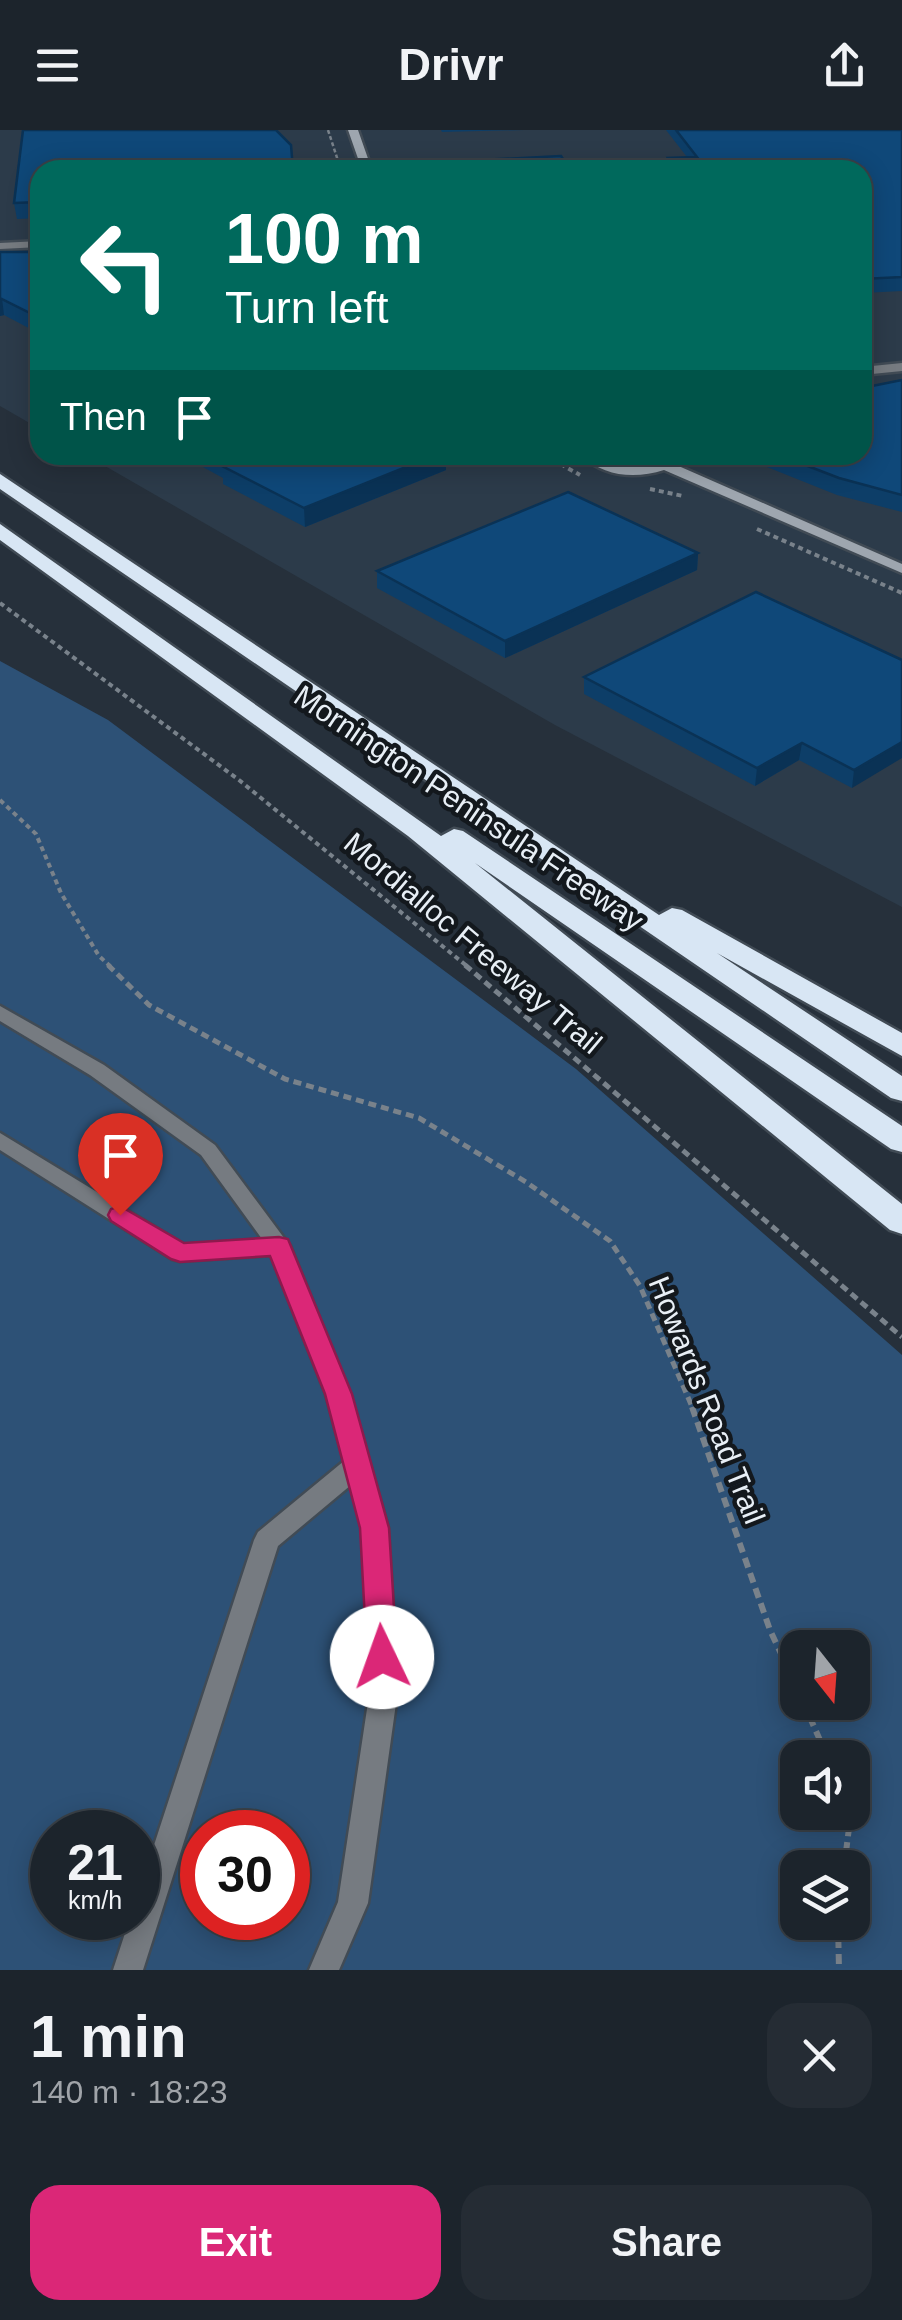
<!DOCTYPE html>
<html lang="en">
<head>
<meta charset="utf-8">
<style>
	body { margin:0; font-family:Helvetica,sans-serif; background:#252c34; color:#f1f3f6; height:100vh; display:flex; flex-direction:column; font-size:38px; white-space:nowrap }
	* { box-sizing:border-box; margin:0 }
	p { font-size:32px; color:#a0a4a9 }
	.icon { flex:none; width:55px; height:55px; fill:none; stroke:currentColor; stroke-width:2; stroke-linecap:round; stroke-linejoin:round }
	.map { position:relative; height:1840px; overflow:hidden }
	.details { display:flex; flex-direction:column; background:#1c242c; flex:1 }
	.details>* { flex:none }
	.guide { position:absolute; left:30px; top:30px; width:842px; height:305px; border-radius:30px; box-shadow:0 5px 25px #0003,0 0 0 2px #3a4148; background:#00695c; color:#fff; overflow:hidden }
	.needle { width:65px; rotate:163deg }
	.controls { position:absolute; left:780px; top:1500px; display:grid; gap:20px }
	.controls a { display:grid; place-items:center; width:90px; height:90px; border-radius:20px; background:#1c242c; box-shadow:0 5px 25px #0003,0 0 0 2px #3a4148; font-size:50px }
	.speed { position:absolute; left:30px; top:1680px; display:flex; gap:20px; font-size:50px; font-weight:700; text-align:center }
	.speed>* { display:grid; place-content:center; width:130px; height:130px; border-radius:50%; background:#1c242c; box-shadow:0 5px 25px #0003,0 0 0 2px #3a4148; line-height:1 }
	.speed small { font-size:25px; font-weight:400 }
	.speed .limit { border:15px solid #d22; background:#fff; color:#111 }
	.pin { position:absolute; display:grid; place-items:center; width:85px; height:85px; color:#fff; margin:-102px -42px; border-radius:50% 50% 50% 0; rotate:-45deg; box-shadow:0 0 10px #0007 }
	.pin .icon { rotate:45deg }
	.me { position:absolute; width:110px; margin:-55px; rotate:357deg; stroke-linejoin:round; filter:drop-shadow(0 0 8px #0008) }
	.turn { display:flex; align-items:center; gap:35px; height:210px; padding:0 30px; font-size:45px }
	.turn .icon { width:130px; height:130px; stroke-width:2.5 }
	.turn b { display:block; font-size:70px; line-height:85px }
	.then { display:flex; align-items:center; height:95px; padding:0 30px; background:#0003; gap:20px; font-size:38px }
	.round { display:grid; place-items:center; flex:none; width:105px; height:105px; border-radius:30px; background:#252c34 }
	.head { display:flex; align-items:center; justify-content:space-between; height:170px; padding:0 30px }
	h1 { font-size:60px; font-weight:800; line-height:75px }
	.button { display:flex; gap:20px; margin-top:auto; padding:20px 30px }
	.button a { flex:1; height:115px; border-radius:30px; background:#db2777; color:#fff; font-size:40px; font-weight:800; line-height:115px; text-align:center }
	.button a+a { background:#252c34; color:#f1f3f6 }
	header { display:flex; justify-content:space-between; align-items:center; height:130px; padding:0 30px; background:#1c242c; font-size:45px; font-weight:800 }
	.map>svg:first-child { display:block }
	.built { fill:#2c3b4a }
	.green { fill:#2d5176; fill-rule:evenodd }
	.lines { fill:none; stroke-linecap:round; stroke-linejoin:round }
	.street-casing { stroke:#414b55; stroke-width:5 }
	.secondary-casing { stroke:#414b55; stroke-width:5 }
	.highway-casing { stroke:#414b55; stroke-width:5 }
	.path-far3 { stroke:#79828b; stroke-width:2.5; stroke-dasharray:4 2.5; stroke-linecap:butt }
	.path-far2 { stroke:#79828b; stroke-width:4; stroke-dasharray:5 4; stroke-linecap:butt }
	.path-far1 { stroke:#79828b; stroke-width:5; stroke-dasharray:8 5; stroke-linecap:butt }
	.path { stroke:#79828b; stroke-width:6; stroke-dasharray:10 6; stroke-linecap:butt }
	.street { fill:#767b81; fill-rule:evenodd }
	.secondary { fill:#9ea6af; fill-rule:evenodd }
	.highway { fill:#d8e6f4; fill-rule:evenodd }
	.wall { fill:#0d3e68 }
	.shaded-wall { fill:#0a3255 }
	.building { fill:#0f4879; stroke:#0a3255; stroke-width:2.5 }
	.route { fill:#db2777; stroke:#8e194d; stroke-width:2.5 }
	.labels { text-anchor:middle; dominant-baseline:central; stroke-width:9; stroke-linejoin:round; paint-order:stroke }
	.street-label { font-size:30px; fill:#e8eff6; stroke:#13181d }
</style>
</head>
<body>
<header><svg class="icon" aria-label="menu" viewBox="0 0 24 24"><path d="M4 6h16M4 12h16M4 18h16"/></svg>Drivr<svg class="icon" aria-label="share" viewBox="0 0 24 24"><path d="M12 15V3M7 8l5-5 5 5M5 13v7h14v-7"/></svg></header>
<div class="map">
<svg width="902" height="1840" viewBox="0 0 902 1840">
	<rect width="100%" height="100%" fill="#26303b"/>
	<path class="built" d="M0,0H902V777L555,595L86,325H862V40H40V299L0,276Z"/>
	<path class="green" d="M0,531L108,590L576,939L902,1225V1840H0ZM798,1518H852V1572H798ZM798,1628H852V1682H798ZM52,1702H138V1788H52ZM202,1702H288V1788H202ZM798,1738H852V1792H798Z"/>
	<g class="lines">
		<g class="street-casing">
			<path id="street" d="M40,111V117L0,119V113Z
				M902,233V241L862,245V237Z
				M0,876L104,935L215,1015L290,1116L350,1264L388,1398L398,1559L368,1773L339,1840H309L338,1772L370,1559L362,1398L351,1355L278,1416L143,1840H113L130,1788H138V1764L254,1410L258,1402L344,1331L326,1264L271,1125L180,1131L172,1129L0,1020V1003L184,1115L262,1109L201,1025L90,945L0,891Z"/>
		</g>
		<g class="secondary-casing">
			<path id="secondary" d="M348,0H358L372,40H362Z
				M581,325C601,325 616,338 636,337C655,337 665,325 683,325L674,334L902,434V443L664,340C635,349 604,347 581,325Z"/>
		</g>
		<g class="highway-casing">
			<path id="highway" d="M0,344L659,785L672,778L682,780L902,903V926L717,823L902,946V971L891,968L0,359Z
				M0,394L441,706L454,699L463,701L902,996V1022L891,1019L475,733L902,1074V1104L890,1100L408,706L0,410Z"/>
		</g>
		<path class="path-far3" d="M328,0L341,40"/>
		<path class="path-far2" d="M557,325L564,336L580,345
			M650,359L683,366
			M757,399L902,463
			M0,473L239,650L468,837
			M0,670L36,704L61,763L99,826L111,837"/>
		<path class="path-far1" d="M108,835L149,875L285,949L419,988L526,1052L610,1111L640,1156L693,1279
			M465,835L902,1207"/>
		<path class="path" d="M692,1277L770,1500L798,1560
			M803,1572L828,1628
			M844,1738L851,1682
			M838,1792L839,1840"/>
		<use href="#street" class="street"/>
		<use href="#secondary" class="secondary"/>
		<use href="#highway" class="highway"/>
	</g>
	<path class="wall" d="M441,0H524L442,2Z
		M666,0H902V161L862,163V40H667L668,28L687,27Z
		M40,40V88L17,89L14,73Z
		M0,122H40V204L4,185L0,186Z
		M902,250V382L837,365L737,325H862Z
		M181,325H448L446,326V340L305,397L223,354V348Z
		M698,423L697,440L505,528L377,458V441Z
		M902,530L852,658L799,630L755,656L584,564V547Z"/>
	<path class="shaded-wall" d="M0,168H2L4,185L0,186Z
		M431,325H448L446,326V340L305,397L304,378Z
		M698,423L697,440L505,528V511Z
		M902,612V628L852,658L854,640Z
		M802,613L799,630L755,656L757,638Z"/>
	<path class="building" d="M23,0H276L291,15L293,40H40V72L14,73Z
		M676,0H902V147L862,149V40H676L668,28L697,27Z
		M561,26L570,40H444L440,32Z
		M0,122H40V188L0,168Z
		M902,250V365L839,348L779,325H862V258Z
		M213,325H436L304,378L222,336L228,333Z
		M568,362L698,423L505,511L377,441Z
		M756,462L902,530V612L854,640L802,613L757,638L584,547Z"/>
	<path class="route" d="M120,1076L184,1113L279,1107L288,1109L352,1264L389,1398L397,1527L393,1536L382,1540L371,1536L367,1527L360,1398L325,1264L270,1126L180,1132L171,1129L111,1091L108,1085L111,1079Z"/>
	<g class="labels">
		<g class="street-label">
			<text transform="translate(469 678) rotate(34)">Mornington Peninsula Freeway</text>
			<text transform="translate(473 813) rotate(40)">Mordialloc Freeway Trail</text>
			<text transform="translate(707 1270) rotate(68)">Howards Road Trail</text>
		</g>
	</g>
</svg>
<div class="controls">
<a><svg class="needle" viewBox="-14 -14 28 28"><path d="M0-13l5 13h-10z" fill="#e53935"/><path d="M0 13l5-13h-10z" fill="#a0a4a9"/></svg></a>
<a><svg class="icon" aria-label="sound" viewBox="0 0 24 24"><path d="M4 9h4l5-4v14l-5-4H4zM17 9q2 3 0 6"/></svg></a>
<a><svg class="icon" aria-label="layers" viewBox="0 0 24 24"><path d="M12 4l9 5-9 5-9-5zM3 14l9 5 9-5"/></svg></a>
</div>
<div class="speed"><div>21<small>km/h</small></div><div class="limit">30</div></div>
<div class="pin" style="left:120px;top:1085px;background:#d93025"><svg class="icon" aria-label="arrive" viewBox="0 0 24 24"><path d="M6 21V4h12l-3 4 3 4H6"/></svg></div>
<svg class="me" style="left:382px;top:1527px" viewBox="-20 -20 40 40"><circle r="19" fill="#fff"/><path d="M0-13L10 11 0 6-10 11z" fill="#db2777"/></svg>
<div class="guide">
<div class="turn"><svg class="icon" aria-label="left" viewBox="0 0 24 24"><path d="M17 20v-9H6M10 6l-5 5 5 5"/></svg><div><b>100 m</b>Turn left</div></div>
<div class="then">Then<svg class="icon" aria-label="arrive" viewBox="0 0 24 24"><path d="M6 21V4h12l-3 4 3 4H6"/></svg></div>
</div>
</div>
<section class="details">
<div class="head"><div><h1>1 min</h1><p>140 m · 18:23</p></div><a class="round"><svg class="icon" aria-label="close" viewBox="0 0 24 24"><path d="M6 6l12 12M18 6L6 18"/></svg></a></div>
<div class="button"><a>Exit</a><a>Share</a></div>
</section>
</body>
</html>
